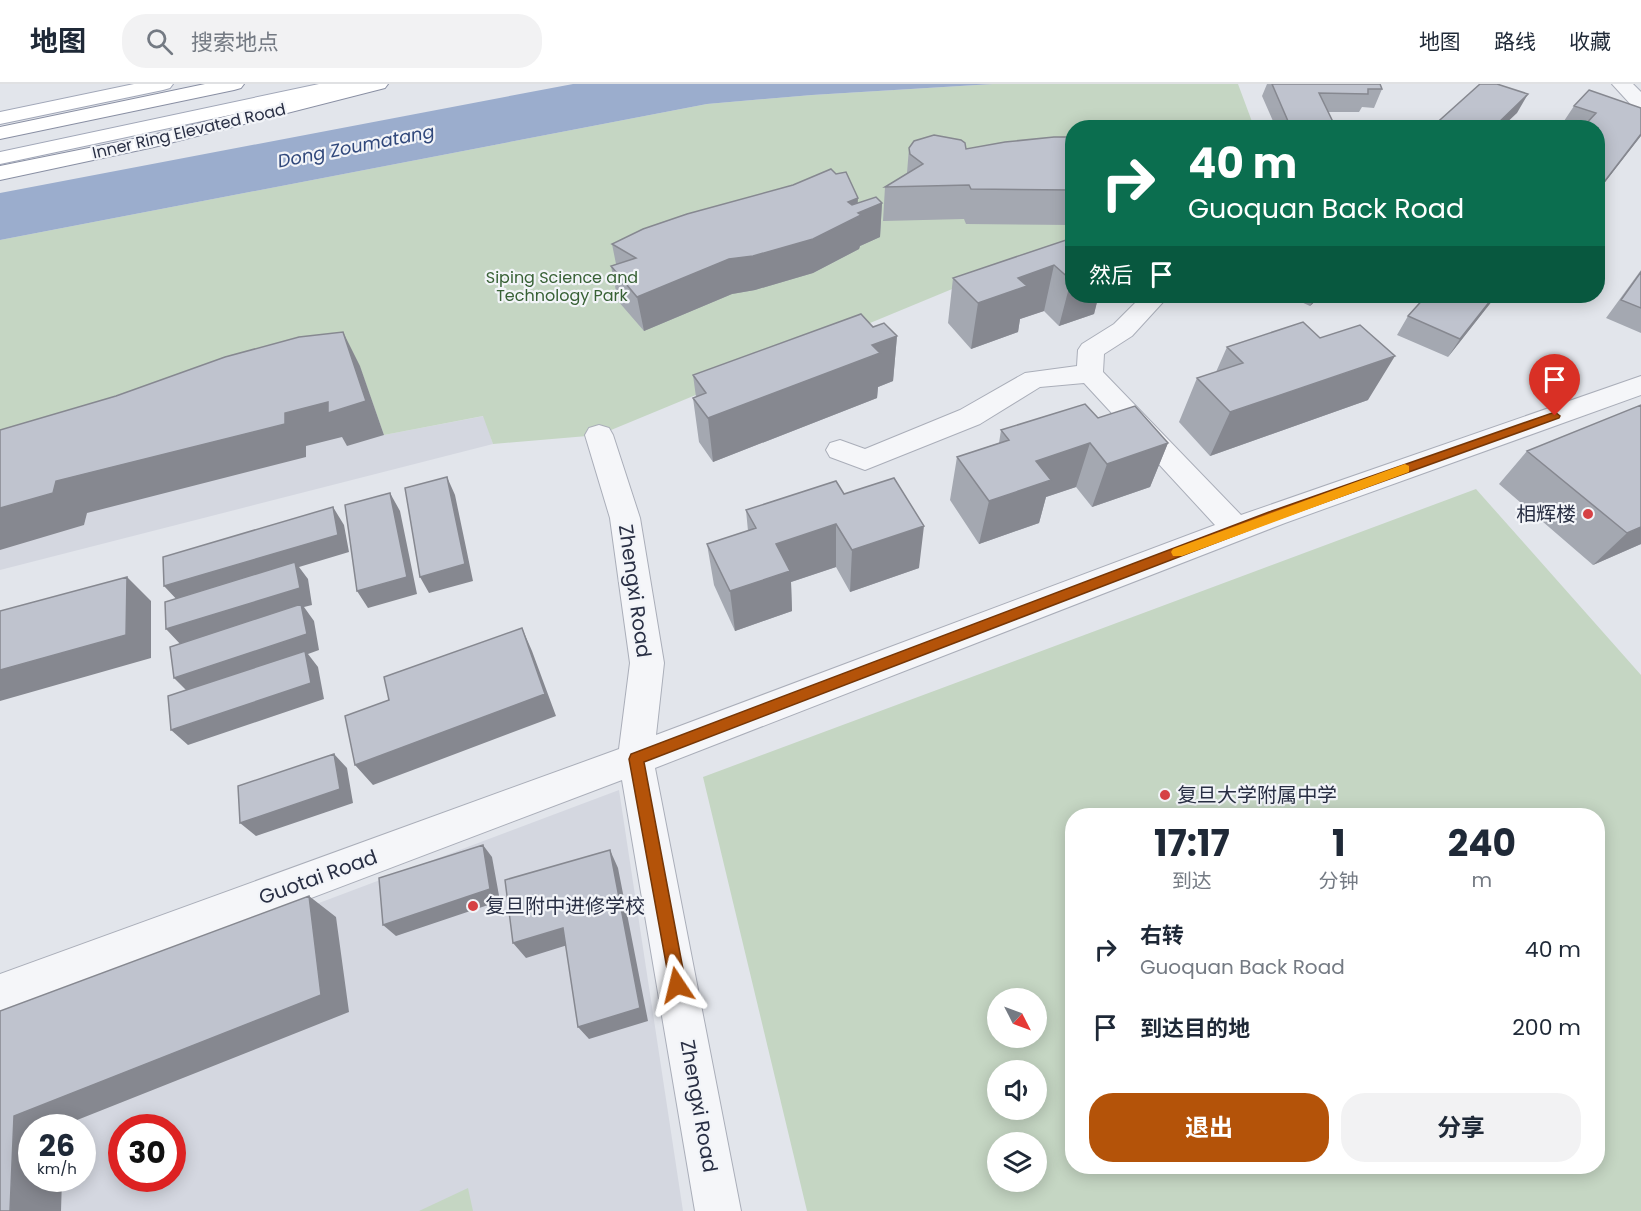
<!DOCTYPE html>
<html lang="zh">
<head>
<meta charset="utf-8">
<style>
	body { margin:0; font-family:Poppins,"Noto Sans SC",sans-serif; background:#f2f2f3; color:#1f2937; height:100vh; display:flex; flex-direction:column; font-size:22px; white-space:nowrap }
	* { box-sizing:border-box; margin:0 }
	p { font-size:20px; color:#747a83 }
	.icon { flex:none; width:33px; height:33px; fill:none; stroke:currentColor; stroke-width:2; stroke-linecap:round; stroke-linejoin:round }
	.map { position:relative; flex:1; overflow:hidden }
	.side { position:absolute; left:1065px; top:724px; width:540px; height:366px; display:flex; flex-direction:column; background:#fff; border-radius:24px; box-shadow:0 3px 15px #0003 }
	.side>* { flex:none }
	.top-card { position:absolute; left:1065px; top:36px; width:540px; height:183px; border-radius:24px; box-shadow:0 3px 15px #0003; background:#0b6e4f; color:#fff; overflow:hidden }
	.needle { width:39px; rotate:132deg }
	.fabs { position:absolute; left:987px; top:904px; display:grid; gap:12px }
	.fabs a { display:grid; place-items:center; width:60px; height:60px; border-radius:50%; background:#fff; box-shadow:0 3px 15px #0003; font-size:30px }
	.speed { position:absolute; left:18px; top:1030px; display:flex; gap:12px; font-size:30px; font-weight:700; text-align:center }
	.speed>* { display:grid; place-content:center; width:78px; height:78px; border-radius:50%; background:#fff; box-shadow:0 3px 15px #0003; line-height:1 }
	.speed small { font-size:15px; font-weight:400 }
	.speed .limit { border:9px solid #d22; background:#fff; color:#111 }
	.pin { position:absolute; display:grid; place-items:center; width:51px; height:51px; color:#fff; margin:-62px -26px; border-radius:50% 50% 50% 0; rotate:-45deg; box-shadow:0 0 6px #0007 }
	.pin .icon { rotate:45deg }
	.me { position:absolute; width:66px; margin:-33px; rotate:350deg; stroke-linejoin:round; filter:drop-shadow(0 0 4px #0008) }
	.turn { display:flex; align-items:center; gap:21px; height:126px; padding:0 24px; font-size:27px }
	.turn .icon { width:78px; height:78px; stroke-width:2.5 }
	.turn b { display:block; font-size:42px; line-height:51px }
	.then { display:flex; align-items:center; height:57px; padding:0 24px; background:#0003; gap:12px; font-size:22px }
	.eta { display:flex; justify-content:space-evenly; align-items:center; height:102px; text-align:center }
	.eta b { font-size:36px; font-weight:700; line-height:42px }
	.action { display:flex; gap:12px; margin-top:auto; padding:12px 24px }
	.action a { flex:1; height:69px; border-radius:24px; background:#b45309; color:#fff; font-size:24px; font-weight:700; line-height:69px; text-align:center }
	.action a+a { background:#f2f2f3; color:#1f2937 }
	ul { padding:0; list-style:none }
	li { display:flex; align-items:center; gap:18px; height:78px; padding:0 24px }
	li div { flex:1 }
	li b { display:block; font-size:22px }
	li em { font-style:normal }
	header { display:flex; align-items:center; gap:36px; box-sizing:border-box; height:84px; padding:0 30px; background:#fff; border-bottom:2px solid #e0e1e3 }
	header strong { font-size:28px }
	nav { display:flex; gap:33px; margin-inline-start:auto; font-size:21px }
	.search { width:420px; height:54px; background:#f2f2f3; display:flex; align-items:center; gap:15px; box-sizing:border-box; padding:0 21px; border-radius:24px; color:#747a83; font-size:22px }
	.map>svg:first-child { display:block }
	.built { fill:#d4d7e0; fill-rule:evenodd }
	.green { fill:#c5d6c3; fill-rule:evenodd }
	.water { fill:#9badcd }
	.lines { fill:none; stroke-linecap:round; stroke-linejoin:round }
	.minor-casing { stroke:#aaaeb9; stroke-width:2 }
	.major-casing { stroke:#a1a7b8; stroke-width:2 }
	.highway-casing { stroke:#898fa3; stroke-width:2 }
	.minor { fill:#f5f6f9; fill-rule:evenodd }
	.major { fill:#fff; fill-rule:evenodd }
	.highway { fill:#fff; fill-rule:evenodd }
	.wall { fill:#a4a8b1 }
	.shaded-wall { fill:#868890 }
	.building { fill:#bfc3ce; stroke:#868890; stroke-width:1.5 }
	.route { fill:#b45309; stroke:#753606; stroke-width:1.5 }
	.slow { fill:#f59e0b }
	.poi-dot { fill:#d64144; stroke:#f2f4f8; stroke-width:2 }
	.labels { text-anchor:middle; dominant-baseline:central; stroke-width:4.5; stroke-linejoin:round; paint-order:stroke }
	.far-street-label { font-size:16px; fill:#292f44; stroke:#f2f4f8 }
	.far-park-label { font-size:16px; fill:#386135; stroke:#f2f4f8 }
	.far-water-label { font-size:18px; font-style:italic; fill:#30487b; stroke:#f2f4f8 }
	.poi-label { font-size:20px; fill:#292f44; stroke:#f2f4f8; text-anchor:start }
	.street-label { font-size:20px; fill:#292f44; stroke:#f2f4f8 }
</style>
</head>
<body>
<header>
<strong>地图</strong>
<div class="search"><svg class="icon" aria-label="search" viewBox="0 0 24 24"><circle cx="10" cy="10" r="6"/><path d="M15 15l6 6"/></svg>搜索地点</div>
<nav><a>地图</a><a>路线</a><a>收藏</a></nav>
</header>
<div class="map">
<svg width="1641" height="1127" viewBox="0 0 1641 1127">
	<rect width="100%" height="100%" fill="#e2e5eb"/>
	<path class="built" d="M484,332L493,360L0,486V387L143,346L384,351Z
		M619,706L683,1127H0V939ZM32,1044H82V1095H32ZM122,1044H172V1095H122Z"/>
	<path class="green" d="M993,0H1238L1254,43L1072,44V162L1020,177L599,351L493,360L483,332L384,351L360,283L0,387V156L707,20L812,11Z
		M1476,405L1641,591V1127H807L703,693ZM1072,732H1598V1083H1072ZM998,915H1036V954H998ZM998,987H1036V1026H998ZM998,1059H1036V1098H998Z
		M468,1104L473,1127H419Z"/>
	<path class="water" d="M573,0H993L812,11L707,20L0,156V109Z"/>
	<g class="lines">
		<g class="minor-casing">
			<path id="minor" d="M1612,0H1633L1641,8V26L1634,24Z
				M1139,212H1163L1164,217L1132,252L1104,270L1103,288L1241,431L1641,292V311L1285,439L655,684L741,1127H695L622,696L0,932V890L619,665L630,579L610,434L585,351L589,344L599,341L609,344L613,351L640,434L664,579L656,651L1215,441L1084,299L1040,303L980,340L865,386L830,373L826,366L830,359L840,356L865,365L960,326L1025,289L1077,282L1078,266L1082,260L1114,240L1139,215Z"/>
		</g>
		<g class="major-casing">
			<path id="major" d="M134,0H173L170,4L163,6L0,40V28Z
				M319,0H357L354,4L347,6L0,80V68Z"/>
		</g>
		<g class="highway-casing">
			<path id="highway" d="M205,0H244L241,4L234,6L0,55V43Z
				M354,0H388L385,4L154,63L0,96V82L153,51Z"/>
		</g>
		<use href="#minor" class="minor"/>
		<use href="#major" class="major"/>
		<use href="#highway" class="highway"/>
	</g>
	<path class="wall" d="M1267,0H1380L1382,5L1374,24L1362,23L1359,28H1328L1335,42V44H1276L1262,12Z
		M1574,22L1641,24L1598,44H1572L1562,40Z
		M1072,53V141L966,140L964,135L883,137L885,103L907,89L909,64L966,65Z
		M882,119L880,153L860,162L859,165L813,189L755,206L732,210L644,247L618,217L611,182L616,180L612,160Z
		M1072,154V212H1111V213L1097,218L1094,230L1059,242L1044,227L1020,235L1018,248L971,265L948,239L953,194Z
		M1641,186V249L1606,234Z
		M1288,212H1321L1310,222Z
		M1496,212L1448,273L1397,251L1408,232Z
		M873,243L897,252L893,297L878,303L877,314L713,378L699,358L693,314L696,313L693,291Z
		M1227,263L1368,316L1210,372L1179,338L1197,294L1216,288Z
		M1098,334L1168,359L1150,403L1092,423L1076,403L1046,413L1039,439L979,460L950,416L957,373L999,359L1001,346Z
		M1527,367L1641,460L1593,481L1499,400Z
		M844,410L919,484L850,508L836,483L791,498L792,527L735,547L714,501L707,460L748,447L746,426Z"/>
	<path class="shaded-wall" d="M1528,10L1517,29L1501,44H1493Z
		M1641,50V52L1598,107V106Z
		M858,114L857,133L858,129L882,119L880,153L860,162L859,165L813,189L755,206L732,210L644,247L637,213L848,118Z
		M1054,181L1044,227L1020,235L1018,248L971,265L978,219L1018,194Z
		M1071,196H1072V212H1111V213L1097,218L1094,230L1059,242Z
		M1316,212H1321L1310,222Z
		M1494,212H1496L1448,273L1460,255Z
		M343,248L360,282L384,351L347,362L342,353L306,362V373L87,429L84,441L0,466V424L56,397L285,329Z
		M897,252L893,297L878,303L877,314L713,378L708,334L872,261Z
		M1395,272L1368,316L1210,372L1230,328Z
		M1090,359L1076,403L1046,413L1039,439L979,460L989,417L1036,377Z
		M1168,359L1150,403L1092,423L1107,380Z
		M447,393L455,411L473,497L429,509L420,493Z
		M390,409L400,427L417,510L368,524L357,507Z
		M333,423L344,441L349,468L299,483L308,495L312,521L304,523L314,537L319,566L308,570L318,583L324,615L188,661L171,646L190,610L174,594L182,562L166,545L180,519L164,502Z
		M836,440V483L791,498L792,527L735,547L730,507L776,460Z
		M924,442L919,484L850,508L852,466Z
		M1641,443V460L1593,481L1627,449Z
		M127,493L151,517V574L0,617V586Z
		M522,544L532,567L556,632L373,701L355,681Z
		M334,670L347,684L353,719L256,752L240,739Z
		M483,761L492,773L500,817L396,852L383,841Z
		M610,766L618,784L648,937L589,955L578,943Z
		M309,812L336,833L349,928L62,1042V1044H32V1095H62L61,1127H10L14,1032Z
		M563,844L574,859L526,874L513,859Z"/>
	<path class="building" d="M1272,0H1380L1382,5H1368V10L1319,9L1335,42L1291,44Z
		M1480,0H1497L1528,10L1493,44H1431Z
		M1589,6L1641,24V50L1598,106V44H1582L1596,29L1574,22Z
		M934,51L961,56L965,59L966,65L1005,58L1054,53H1072V106L971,105L969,101L885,103L923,80L910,70L909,64L914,57Z
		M831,85L836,90L846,88L858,114L848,118L852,121L876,113L882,119L858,129L861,131L813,155L753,172L729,175L637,213L611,182L636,174L612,160L643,145L687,130L793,101Z
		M1072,154V196H1071L1054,181L1018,194L1027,202L978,219L953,194Z
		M1641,188V224L1621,216Z
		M1426,212H1494L1460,255L1408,232Z
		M861,230L873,243L884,239L897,252L872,261L880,269L708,334L693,314L706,309L693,291Z
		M1303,238L1320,254L1360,241L1395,272L1230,328L1197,294L1243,279L1227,263Z
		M343,248L366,317L328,329V318L285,329V340L56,397L53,409L0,424V346L116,312L225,273L299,253Z
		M1085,320L1098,334L1135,322L1168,359L1107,380L1090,359L1036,377L1051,396L989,417L957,373L1009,356L1001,346Z
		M1641,321V443L1627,449L1527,367Z
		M447,393L465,480L420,493L405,404Z
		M894,394L924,442L852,466L836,440L776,460L790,487L730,507L707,460L756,444L746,426L836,397L844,410Z
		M390,409L407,493L357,507L345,421Z
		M333,423L338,451L164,502L163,473Z
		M295,478L300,504L166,545L165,518Z
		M127,493L126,551L0,586V527Z
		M301,520L307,550L174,594L170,563Z
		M522,544L545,610L355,681L345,632L389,616L384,593Z
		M305,567L311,599L171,646L168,612Z
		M334,670L340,705L240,739L238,702Z
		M483,761L490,805L383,841L379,794Z
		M610,766L640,924L578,943L563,844L513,859L505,796Z
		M309,812L321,911L14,1032L10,1127H0V927Z"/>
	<path class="route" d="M1555,328L1560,332L1559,334L1278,435L644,678L686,901L683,907L677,909L671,907L629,675L631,670L1269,428Z"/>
	<path class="slow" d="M1405,380L1409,382V388L1182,472H1173L1171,468L1173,465Z"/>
	<g class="poi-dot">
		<circle cx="1588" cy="430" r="6"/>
		<circle cx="1165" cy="711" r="6"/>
		<circle cx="473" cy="822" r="6"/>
	</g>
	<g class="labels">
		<g class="far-street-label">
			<text transform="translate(189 47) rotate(-13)">Inner Ring Elevated Road</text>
		</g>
		<g class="far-park-label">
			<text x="562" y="193">Siping Science and<tspan x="562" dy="18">Technology Park</tspan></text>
		</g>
		<g class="far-water-label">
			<text transform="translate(356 62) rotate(-11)">Dong Zoumatang</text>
		</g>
		<g class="poi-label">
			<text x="1576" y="430" text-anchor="end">相辉楼</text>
			<text x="1177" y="711">复旦大学附属中学</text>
			<text x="485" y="822">复旦附中进修学校</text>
		</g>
		<g class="street-label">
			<text transform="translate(635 507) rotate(82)">Zhengxi Road</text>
			<text transform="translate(318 793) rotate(-20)">Guotai Road</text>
			<text transform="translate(699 1022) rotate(80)">Zhengxi Road</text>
		</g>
	</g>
</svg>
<div class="fabs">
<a><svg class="needle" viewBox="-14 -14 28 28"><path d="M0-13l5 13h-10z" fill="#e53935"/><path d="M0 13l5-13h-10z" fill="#747a83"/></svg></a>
<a><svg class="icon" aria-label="sound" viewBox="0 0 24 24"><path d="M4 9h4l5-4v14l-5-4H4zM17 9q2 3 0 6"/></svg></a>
<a><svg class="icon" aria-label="layers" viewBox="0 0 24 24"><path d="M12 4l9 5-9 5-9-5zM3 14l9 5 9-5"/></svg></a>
</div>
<div class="speed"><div>26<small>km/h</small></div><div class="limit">30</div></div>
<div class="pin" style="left:1555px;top:332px;background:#d93025"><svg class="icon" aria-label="arrive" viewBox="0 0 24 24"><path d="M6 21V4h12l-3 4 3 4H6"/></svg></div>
<svg class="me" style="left:677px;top:901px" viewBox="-20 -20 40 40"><path d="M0-17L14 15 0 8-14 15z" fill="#b45309" stroke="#fff" stroke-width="4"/></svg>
<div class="top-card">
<div class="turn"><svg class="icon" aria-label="right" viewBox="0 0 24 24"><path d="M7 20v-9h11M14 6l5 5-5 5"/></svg><div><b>40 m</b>Guoquan Back Road</div></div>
<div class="then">然后<svg class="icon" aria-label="arrive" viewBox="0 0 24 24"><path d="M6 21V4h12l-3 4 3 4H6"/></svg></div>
</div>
<section class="side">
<div class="eta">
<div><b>17:17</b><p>到达</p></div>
<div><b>1</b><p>分钟</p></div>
<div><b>240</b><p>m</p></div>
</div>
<ul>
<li><svg class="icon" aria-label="right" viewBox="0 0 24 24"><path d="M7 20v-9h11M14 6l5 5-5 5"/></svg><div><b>右转</b><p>Guoquan Back Road</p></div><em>40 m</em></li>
<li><svg class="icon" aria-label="arrive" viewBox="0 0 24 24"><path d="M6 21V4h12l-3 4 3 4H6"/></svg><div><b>到达目的地</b></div><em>200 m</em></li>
</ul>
<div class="action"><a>退出</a><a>分享</a></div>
</section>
</div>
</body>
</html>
